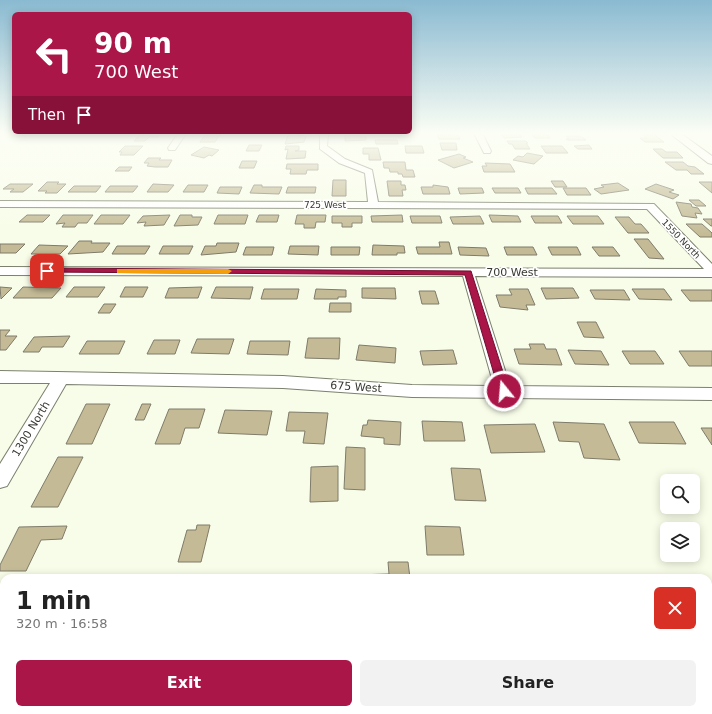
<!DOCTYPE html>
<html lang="en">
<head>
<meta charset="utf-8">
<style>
	body { margin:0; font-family:"DejaVu Sans",sans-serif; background:#f2f2f2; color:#222; height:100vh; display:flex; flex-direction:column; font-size:15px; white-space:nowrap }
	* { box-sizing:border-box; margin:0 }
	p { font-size:13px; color:#767676 }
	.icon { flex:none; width:22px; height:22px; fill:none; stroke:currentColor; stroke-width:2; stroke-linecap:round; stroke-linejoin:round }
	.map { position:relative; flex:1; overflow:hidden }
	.sheet { position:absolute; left:0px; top:574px; width:712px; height:140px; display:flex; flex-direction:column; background:#fff; border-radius:12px 12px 0 0; box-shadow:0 2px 10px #0003 }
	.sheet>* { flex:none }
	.top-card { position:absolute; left:12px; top:12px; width:400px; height:122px; border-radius:6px; box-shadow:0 2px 10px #0003; background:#aa1648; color:#fff; overflow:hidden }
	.fabs { position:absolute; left:660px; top:474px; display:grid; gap:8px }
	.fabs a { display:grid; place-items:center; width:40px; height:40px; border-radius:6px; background:#fff; box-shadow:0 2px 10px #0003; font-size:20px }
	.pin { position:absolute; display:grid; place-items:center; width:34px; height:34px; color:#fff; margin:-17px; border-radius:8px; box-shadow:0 2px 6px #0006 }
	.me { position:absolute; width:44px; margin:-22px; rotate:343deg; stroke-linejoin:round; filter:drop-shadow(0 0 3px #0008) }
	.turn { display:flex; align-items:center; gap:14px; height:84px; padding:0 16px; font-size:18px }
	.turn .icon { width:52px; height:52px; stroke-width:2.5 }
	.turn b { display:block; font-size:28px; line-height:34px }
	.then { display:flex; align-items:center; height:38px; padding:0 16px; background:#0003; gap:8px; font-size:15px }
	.round { display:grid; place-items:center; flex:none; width:42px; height:42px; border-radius:6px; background:#f2f2f2 }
	.headline { display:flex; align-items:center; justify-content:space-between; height:68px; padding:0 16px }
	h1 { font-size:24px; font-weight:700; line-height:30px }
	.primary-button { display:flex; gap:8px; margin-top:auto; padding:8px 16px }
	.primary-button a { flex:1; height:46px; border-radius:6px; background:#aa1648; color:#fff; font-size:16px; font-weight:700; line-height:46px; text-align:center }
	.primary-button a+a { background:#f2f2f2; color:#222 }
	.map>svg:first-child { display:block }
	.building { fill:#c4bb96; stroke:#7f7b6a }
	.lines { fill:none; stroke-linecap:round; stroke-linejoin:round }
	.minor-casing { stroke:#7c806f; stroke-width:2 }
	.tertiary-casing { stroke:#7c806f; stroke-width:2 }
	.minor { fill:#fff; fill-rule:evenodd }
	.tertiary { fill:#fff; fill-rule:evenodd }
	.route { fill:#aa1648; stroke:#6e0e2f }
	.slow { fill:#f59e0b }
	.labels { text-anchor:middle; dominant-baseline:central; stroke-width:3.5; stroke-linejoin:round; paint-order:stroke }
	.far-street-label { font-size:9px; fill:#373931; stroke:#fff }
	.street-label { font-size:11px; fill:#373931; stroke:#fff }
</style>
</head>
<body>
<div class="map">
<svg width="712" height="714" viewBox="0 0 712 714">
	<rect width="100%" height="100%" fill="#f8fde9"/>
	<path class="building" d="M140,135H160L158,137H149L145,141H134Z
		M205,135H221L218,137L215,142H200Z
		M288,135H298L306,136L304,142L285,144Z
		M345,135H360V137H366V140L345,141Z
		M437,135H458L460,139H439Z
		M502,135H521L522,137L504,138Z
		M532,135H548L550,138H535Z
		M643,135H655L664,142H645L640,138H647Z
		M566,136H580L586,140H568L566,139H569Z
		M375,140H397L398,144H376Z
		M507,141H526L528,143H526L530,149H515L512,144H509Z
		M440,143H456L457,150H442Z
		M249,145H262L259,151H246Z
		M589,145L592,149H578L574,146Z
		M125,146H143L134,155H120L122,152H119Z
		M286,146H299V150L295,151H306L305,158L286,159L288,149L285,150Z
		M405,146H422L424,153H406Z
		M541,146H562L568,153H546Z
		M204,147L219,150L212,156L209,155L204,158L191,155Z
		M363,148H378L381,160H369V154H363Z
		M653,149H662L666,152H677L683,158H663Z
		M527,153L543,156L534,164L513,160L518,156L523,157Z
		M459,154L466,157L463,158L473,162L454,168L438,160Z
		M148,158H161L159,160H172L168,167H155L147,166L149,163H144Z
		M242,161H257L254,168H239Z
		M383,162H405L406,170H413L415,177H403L402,174H398V172H390L389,168H384Z
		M665,162H683L688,166L695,167L704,174H691L687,170H676Z
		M485,163L510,164L515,172H484L482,166H487Z
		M287,164H318V170H307L306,174H290L291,169H286Z
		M119,167H132L129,171H115Z
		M333,180H346V196H332Z
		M387,181H401V185H405L406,190H402L403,196H389Z
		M551,181H563L567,187H555Z
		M47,182H59L57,184H66L57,193H45L47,191H38Z
		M699,182H712V193Z
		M618,183L629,190L601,194L594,189L604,187L601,185Z
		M10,184H33L23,192H10L14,189H3Z
		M153,184L174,185L168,192H147Z
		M656,184L674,190L669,192L679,195L673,199L645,189Z
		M188,185H208L204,192H183Z
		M254,185H262V187H282L279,194L250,193Z
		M433,185L448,187L450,194H423L421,187H433Z
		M74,186H101L96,192H68Z
		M110,186H138L133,192H105Z
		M220,187H242L239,194L217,193Z
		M288,187H316L315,193H286Z
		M458,188H482L484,193L460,194Z
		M492,188H518L521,193H495Z
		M525,188H552L557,194H528Z
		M563,188H586L591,195H567Z
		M689,200H699L706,206H696Z
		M676,202L691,204L692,207L698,208L702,214L695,213L697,218L682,216Z
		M27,215H50L43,222H19Z
		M63,215H93L87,223H78L75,227H62L65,223L56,224Z
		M101,215H130L123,224H94Z
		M170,215L164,225L144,226L146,222L137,223L143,216Z
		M180,215H192V217H202L198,225L174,226Z
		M218,215H248L245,224H214Z
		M259,215H279L277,222H256Z
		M297,215H326L325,222H316L315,228H304V224H295Z
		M402,215L403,222H372L371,216Z
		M489,215L518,216L521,222H492Z
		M332,216H362V223H352V227H342V223H332Z
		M410,216H440L442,223H412Z
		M480,216L484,224H453L450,217Z
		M531,216H558L562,223H535Z
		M567,216H598L604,224H573Z
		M615,217H629L635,224H641L649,233H628Z
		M703,219H712V226H711Z
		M686,224H702L712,233V237H700Z
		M634,239H648L664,259L649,258Z
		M79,241H92L91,243H110L103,252L68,254Z
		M439,242H449L452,254H418L416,247H440Z
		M217,243H239L236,252L201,255L205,246H216Z
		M0,244H25L16,253H0Z
		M39,245L68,246L60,254H31Z
		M373,245L404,246L405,253H397V255H372Z
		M117,246H150L145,254H112Z
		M163,246H193L189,254H159Z
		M290,246H319L318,255L288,254Z
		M246,247H274L272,255H243Z
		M331,247H360L359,255H331Z
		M458,247L486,248L489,256L460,255Z
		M504,247H533L537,255H507Z
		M548,247H577L581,255H552Z
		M592,247H613L620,256H599Z
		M0,287L12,288L1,299Z
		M23,287L61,288L52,298H13Z
		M74,287H105L98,297H66Z
		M125,287H148L143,297H120Z
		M202,287L198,298H165L169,288Z
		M216,287H253L250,299L211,298Z
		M362,288H395L396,299L362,298Z
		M541,288H573L579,298L546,299Z
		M264,289H299L297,299H261Z
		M316,289L346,290V297H338V299H314Z
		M509,289H528L535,305H526L528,310L500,307L496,295H512Z
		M632,289H664L672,300L639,299Z
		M590,290H624L630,300L595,299Z
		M681,290H712V301H690Z
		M419,291H435L439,304H422Z
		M330,303H351V312H329Z
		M104,304H116L110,313H98Z
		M577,322H596L604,338L584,337Z
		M0,330H10L5,336H17L6,350H0Z
		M70,336L63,347H42L39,352H23L34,337Z
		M308,338H340L339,359L305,358Z
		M197,339H234L229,354L191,353Z
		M154,340H180L175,354H147Z
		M87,341H125L119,354H79Z
		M250,341H290L288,355L247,354Z
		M529,344H544L546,349H556L562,365L519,364L514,349H531Z
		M359,345L396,348L395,363L356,360Z
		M453,350L457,364L423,365L420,351Z
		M568,350L601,351L609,365L575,364Z
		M622,351H655L664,364H630Z
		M679,351H712V366H689Z
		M86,404H110L92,444H66Z
		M142,404H151L144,420H135Z
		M169,409H205L199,428H185L180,444H155Z
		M225,410L272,411L267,435L218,433Z
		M289,412L328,413L324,444L303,443L305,431H286Z
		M368,420L401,422L400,445L384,444V438L361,436L363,425H367Z
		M422,421L462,422L465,441H424Z
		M553,422L604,424L620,460L584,458L579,442L559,441Z
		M629,422H674L686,444L639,443Z
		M535,424L545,452L491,453L484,425Z
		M701,428H712V445Z
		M346,447L365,448V490L344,489Z
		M58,457H83L58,507H31Z
		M338,466V501L310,502L311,467Z
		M451,468L480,469L486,501L455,500Z
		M197,525H210L201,562H178L187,530H196Z
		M67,526L62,539L41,540L26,571H0V565L19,527Z
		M425,526L460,527L464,555H427Z
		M388,562H408L410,578H355L354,575L389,574Z
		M454,576H504L505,578H454Z"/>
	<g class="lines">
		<g class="minor-casing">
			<path id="minor" d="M177,135H185L175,150H169L168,148Z
				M320,135H328L327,146L345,159L372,170L378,202L654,204L712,264V277L475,276L510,386L712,388V400L412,397L283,388L66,384L7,486L0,488V464L50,383H0V371L283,376L412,385L494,386L463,276L0,275V267L704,269L647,209L0,207V201L368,202L365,173L339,163L320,149Z
				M475,135H483L491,151L490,153H484Z
				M0,625L4,626V650L0,649Z
				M708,680H712V706H708Z"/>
		</g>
		<g class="tertiary-casing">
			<path id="tertiary" d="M672,135H683L712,156V164L708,163Z"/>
		</g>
		<use href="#minor" class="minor"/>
		<use href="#tertiary" class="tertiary"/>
	</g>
	<linearGradient id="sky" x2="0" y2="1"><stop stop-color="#8abad1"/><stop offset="0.57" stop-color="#fcfef5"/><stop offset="1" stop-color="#fcfef5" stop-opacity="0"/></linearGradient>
	<rect width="712" height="235" fill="url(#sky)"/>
	<path class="route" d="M47,268L471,271L509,391L504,395L499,391L465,275L44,272L43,271Z"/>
	<path class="slow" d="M117,269H228L232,271L228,274L119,273H117Z"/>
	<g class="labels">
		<g class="far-street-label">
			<text x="325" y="205">725 West</text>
			<text transform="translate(681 239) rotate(46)">1550 North</text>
		</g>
		<g class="street-label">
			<text x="512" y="272">700 West</text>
			<text transform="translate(356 387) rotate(4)">675 West</text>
			<text transform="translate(31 429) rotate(-59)">1300 North</text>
		</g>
	</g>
</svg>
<div class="fabs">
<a><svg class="icon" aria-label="search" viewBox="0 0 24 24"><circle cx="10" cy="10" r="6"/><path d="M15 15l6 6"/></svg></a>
<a><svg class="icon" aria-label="layers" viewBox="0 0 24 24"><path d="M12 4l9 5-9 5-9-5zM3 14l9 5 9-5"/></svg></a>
</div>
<div class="pin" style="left:47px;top:271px;background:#d93025"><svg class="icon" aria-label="arrive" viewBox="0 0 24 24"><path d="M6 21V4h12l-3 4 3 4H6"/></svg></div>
<svg class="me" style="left:504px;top:391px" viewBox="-20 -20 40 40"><circle r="17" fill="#aa1648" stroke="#fff" stroke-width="3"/><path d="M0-11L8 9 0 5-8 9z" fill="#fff"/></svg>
<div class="top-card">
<div class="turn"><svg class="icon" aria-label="left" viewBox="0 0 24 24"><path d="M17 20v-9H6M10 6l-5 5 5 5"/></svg><div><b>90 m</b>700 West</div></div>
<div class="then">Then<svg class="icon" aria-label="arrive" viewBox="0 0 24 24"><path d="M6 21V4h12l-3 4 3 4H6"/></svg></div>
</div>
<section class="sheet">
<div class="headline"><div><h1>1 min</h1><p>320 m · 16:58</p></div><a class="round" style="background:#d93025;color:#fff"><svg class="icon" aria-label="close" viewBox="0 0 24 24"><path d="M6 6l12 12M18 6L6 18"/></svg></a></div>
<div class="primary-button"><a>Exit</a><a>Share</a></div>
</section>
</div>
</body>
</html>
